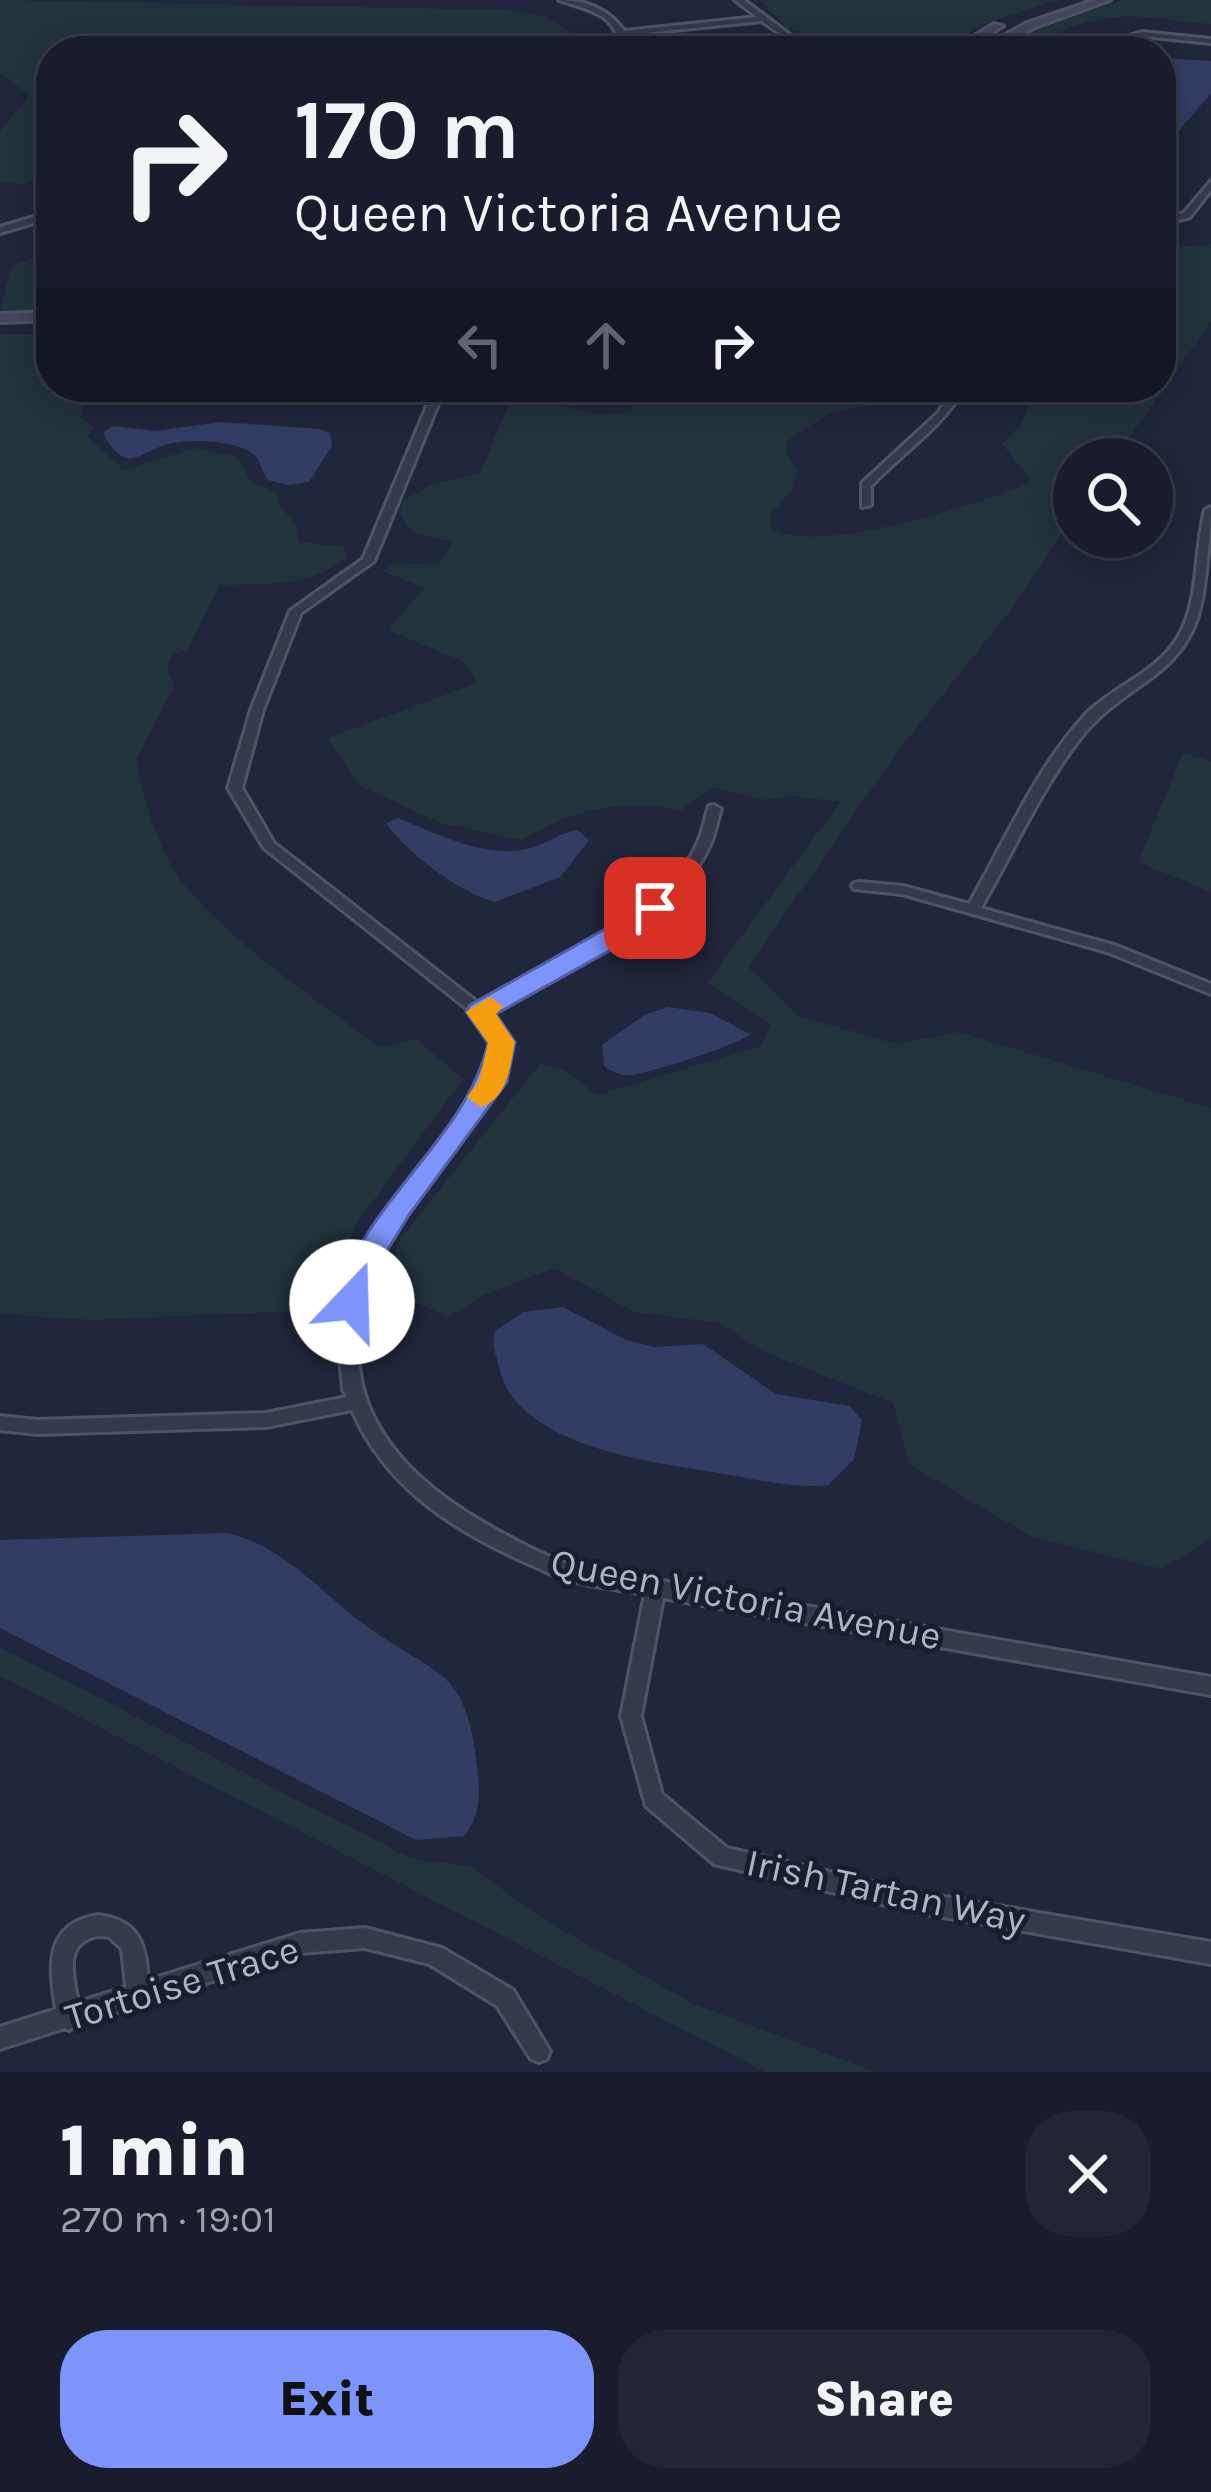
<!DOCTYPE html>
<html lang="en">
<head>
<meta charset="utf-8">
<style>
	body { margin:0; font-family:Karla,sans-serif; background:#212534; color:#f1f3f6; height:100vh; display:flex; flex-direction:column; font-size:45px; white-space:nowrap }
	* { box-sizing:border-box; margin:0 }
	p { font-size:39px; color:#9fa1a9 }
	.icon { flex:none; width:66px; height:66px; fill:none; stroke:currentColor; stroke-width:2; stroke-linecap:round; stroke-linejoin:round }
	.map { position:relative; height:2072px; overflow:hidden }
	.side { display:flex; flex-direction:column; background:#181c2c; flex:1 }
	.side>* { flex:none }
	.guide { position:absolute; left:36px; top:36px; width:1140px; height:366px; border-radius:48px; box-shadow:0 6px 30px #0003,0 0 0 3px #363a48; background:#181c2c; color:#f1f3f6; overflow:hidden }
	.tools { position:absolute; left:1053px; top:438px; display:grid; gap:24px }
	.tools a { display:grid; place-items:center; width:120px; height:120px; border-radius:50%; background:#181c2c; box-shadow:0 6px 30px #0003,0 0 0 3px #363a48; font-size:60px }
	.pin { position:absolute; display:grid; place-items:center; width:102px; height:102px; color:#fff; margin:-51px; border-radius:24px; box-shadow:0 6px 18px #0006 }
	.me { position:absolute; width:132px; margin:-66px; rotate:21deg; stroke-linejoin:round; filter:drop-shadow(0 0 9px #0008) }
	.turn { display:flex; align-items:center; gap:42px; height:252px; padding:0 60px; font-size:54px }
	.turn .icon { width:156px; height:156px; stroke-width:2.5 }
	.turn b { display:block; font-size:84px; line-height:102px }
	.lanes { display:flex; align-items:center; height:114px; padding:0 60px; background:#0003; justify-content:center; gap:60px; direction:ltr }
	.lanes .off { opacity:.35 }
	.round { display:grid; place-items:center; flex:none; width:126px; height:126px; border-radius:48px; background:#212534 }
	.headline { display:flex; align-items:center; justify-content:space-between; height:204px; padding:0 60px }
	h1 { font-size:72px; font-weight:800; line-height:90px }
	.cta { display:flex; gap:24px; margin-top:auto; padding:24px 60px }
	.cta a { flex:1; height:138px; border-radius:48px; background:#7e94fd; color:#111; font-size:48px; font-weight:800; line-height:138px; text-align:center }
	.cta a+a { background:#212534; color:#f1f3f6 }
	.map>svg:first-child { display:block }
	.green { fill:#22333c }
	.water { fill:#333d63 }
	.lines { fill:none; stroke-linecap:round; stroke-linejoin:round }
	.minor-casing { stroke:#4f5366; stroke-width:6 }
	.secondary-casing { stroke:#4f5366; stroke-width:6 }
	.minor { fill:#34394b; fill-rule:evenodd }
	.secondary { fill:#42465e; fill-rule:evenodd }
	.route { fill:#7e94fd; stroke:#5260a4; stroke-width:3 }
	.slow { fill:#f59e0b }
	.labels { text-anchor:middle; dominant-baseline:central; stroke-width:10; stroke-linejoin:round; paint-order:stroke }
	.near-street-label { font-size:39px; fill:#afb3c7; stroke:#191e2f }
</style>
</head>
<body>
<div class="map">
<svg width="1211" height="2072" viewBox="0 0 1211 2072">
	<rect width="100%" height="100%" fill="#20263b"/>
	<path class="green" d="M0,0L508,10L544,16L573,34L571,51H51V173L21,185L0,181V131L29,96L0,72Z
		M759,0H1058L989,22L936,51H878L788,29Z
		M1123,0H1211V24C1178,22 1140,13 1108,18C1066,23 1032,51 993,51L1038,28Z
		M1211,244V322L1114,459H1074V516L1013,607L898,751L748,967L799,1016L896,1044L959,1032L1211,1108V1539L1162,1569L1030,1536L909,1464L893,1403L762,1351L720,1323L633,1312L555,1268L484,1295L448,1317L385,1289L400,1239L540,1064L564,1069L597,1095L761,1046L770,1025L707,983L840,802L792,796L766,800L711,787L680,811C621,797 574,810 521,840L441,823L358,785L328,738L477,683L465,662L388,630L424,588L383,571L395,563L438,565L452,542L414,533L400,515L404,500L432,484L480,473L513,394L596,414L632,412V403L609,387H889L877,403L830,413L788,440L786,451L798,471L792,490L771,514V529C819,556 976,504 1028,484L1029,478L1002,444L1020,426L1039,387H1161V249Z
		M51,251V310H0L12,266Z
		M0,335H51V387H71L85,402L80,417L94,427L88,437L124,470L196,448L238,457L251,482L277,492L278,504L296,524L300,542L344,547L348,557C312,587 263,584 219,585L188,650L172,655L167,668L174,687L136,761C146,805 158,853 187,888C232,942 322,1005 380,1047L416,1039L463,1079L361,1217L326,1283L296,1311L92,1320L0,1314Z
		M1183,753L1211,761V892L1138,862Z
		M0,1647L412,1859L469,1866L555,1926L696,2005L876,2072H765L0,1676Z"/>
	<path class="water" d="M1161,58L1211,61V93L1161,152Z
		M221,422L319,429L330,433L332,446L309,482L288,485L268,480C263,473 261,462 255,456C240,440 193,439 172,443C138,451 128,478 103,433L113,426L155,431Z
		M398,818C439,834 486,860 531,848C548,843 561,832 577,830L589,840L560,877L495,902C460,893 407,853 386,823Z
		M668,1007L710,1013L750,1034C744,1043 647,1074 631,1075C620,1076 613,1072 604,1066L602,1045L644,1015Z
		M563,1307L626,1340L654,1347L703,1344L776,1394L850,1406L862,1421L854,1459L828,1485C792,1489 755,1479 719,1473C652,1462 516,1447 499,1367C496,1353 491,1346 495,1331L523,1312Z
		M228,1533C285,1547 319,1591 365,1625C437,1678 466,1665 477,1766C480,1794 482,1814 464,1836L416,1840L0,1628V1540Z"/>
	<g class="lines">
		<g class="minor-casing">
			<path id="minor" d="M559,0C585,0 609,9 624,31L757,17L735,0H744L790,35L833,51C806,51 783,37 762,21L625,35L629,51H621C616,12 590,11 559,0Z
				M1142,32L1211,39V43L1142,36L1093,51H1081Z
				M1211,181V190L1190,217L1161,225V219L1184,213Z
				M51,212V218L0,233V227Z
				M165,387H177L172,390Z
				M266,387H327L433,393L435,387H445L374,561L301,613L263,710L242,788L274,843L481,1005C548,970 668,916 698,842C703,831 705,818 709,806L714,805L721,809C717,821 715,834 710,845C673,926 563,973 489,1014L509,1042C488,1116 441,1151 403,1213C321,1348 352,1448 488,1525C514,1540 542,1555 570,1565C596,1573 625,1575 652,1579L656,1578L663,1581L1211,1677V1695L663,1598L641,1716L662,1794L727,1848L915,1892L1211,1942V1964L915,1912L714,1864L646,1806L621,1716L645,1594C621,1590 596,1587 572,1581C557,1578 543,1570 529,1564C454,1531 386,1488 352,1410L266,1427L37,1434L0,1430V1416L37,1420L266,1413L347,1397L343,1390C342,1372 338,1352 340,1334C346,1281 375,1226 407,1183C443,1136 476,1100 493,1042L475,1015L264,848L228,788L251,710L290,611L363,559L430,399L271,390Z
				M955,387H965C942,428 903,452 871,486V505L862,507V483L938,413Z
				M1211,507C1211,525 1209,543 1207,562C1202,610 1197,643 1155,675C1127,696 1100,712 1079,740C1040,791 1013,852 981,908L1117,946L1211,984V994L1107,952L902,894L854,889L852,886L854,883L859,882L903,886L969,904C1005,841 1036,768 1086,714C1114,686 1158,672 1178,637C1200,600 1194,550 1205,510Z
				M98,1915C139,1920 146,1944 148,1980L300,1933L365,1928L442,1948L513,1990L550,2051L547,2059L539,2062L531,2059L497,2006L429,1964L365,1948L300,1953L147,2002L146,2006L138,2009L133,2007L78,2024L69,2030L65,2028L0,2049V2027L56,2009C49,1966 44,1924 98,1915ZM98,1936L109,1937L122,1949L126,1987L78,2002C73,1976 63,1942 98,1936Z"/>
		</g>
		<g class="secondary-casing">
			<path id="secondary" d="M1095,0H1110L1035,27L989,51H976L1027,23Z
				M994,24L1003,26L963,51H950Z
				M51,312V320L0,322V314Z"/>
		</g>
		<use href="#minor" class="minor"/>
		<use href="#secondary" class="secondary"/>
	</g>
	<path class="route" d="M655,901L667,908L652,927L496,1014L515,1042L507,1082L409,1215L376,1269L363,1310H342L337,1302C361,1202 466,1141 488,1043L466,1012L470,1005Z"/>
	<path class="slow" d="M490,997L503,1006L496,1014L515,1042C510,1067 508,1098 481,1107L467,1097L479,1081L488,1043L466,1012Z"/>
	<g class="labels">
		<g class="near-street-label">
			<text transform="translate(746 1599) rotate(11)">Queen Victoria Avenue</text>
			<text transform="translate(886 1891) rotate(12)">Irish Tartan Way</text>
			<text transform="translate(182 1983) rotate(-17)">Tortoise Trace</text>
		</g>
	</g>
</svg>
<div class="tools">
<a><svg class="icon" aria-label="search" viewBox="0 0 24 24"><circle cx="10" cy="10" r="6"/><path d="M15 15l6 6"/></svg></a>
</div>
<div class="pin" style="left:655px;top:908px;background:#d93025"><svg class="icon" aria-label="arrive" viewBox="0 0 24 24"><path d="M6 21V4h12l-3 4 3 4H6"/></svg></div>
<svg class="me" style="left:352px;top:1302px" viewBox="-20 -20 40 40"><circle r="19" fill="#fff"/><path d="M0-13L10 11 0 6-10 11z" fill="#7e94fd"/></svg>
<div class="guide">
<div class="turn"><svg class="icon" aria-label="right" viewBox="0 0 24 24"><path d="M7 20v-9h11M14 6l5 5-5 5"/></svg><div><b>170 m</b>Queen Victoria Avenue</div></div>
<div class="lanes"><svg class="icon off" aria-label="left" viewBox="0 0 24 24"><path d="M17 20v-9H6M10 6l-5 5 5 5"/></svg><svg class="icon off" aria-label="ahead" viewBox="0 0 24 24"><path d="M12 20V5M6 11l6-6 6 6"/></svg><svg class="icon" aria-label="right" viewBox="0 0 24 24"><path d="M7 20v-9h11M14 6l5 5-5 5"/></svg></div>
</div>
</div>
<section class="side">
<div class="headline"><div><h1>1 min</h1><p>270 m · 19:01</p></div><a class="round"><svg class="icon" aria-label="close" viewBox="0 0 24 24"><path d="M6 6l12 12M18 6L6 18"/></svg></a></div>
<div class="cta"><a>Exit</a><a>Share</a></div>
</section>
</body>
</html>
